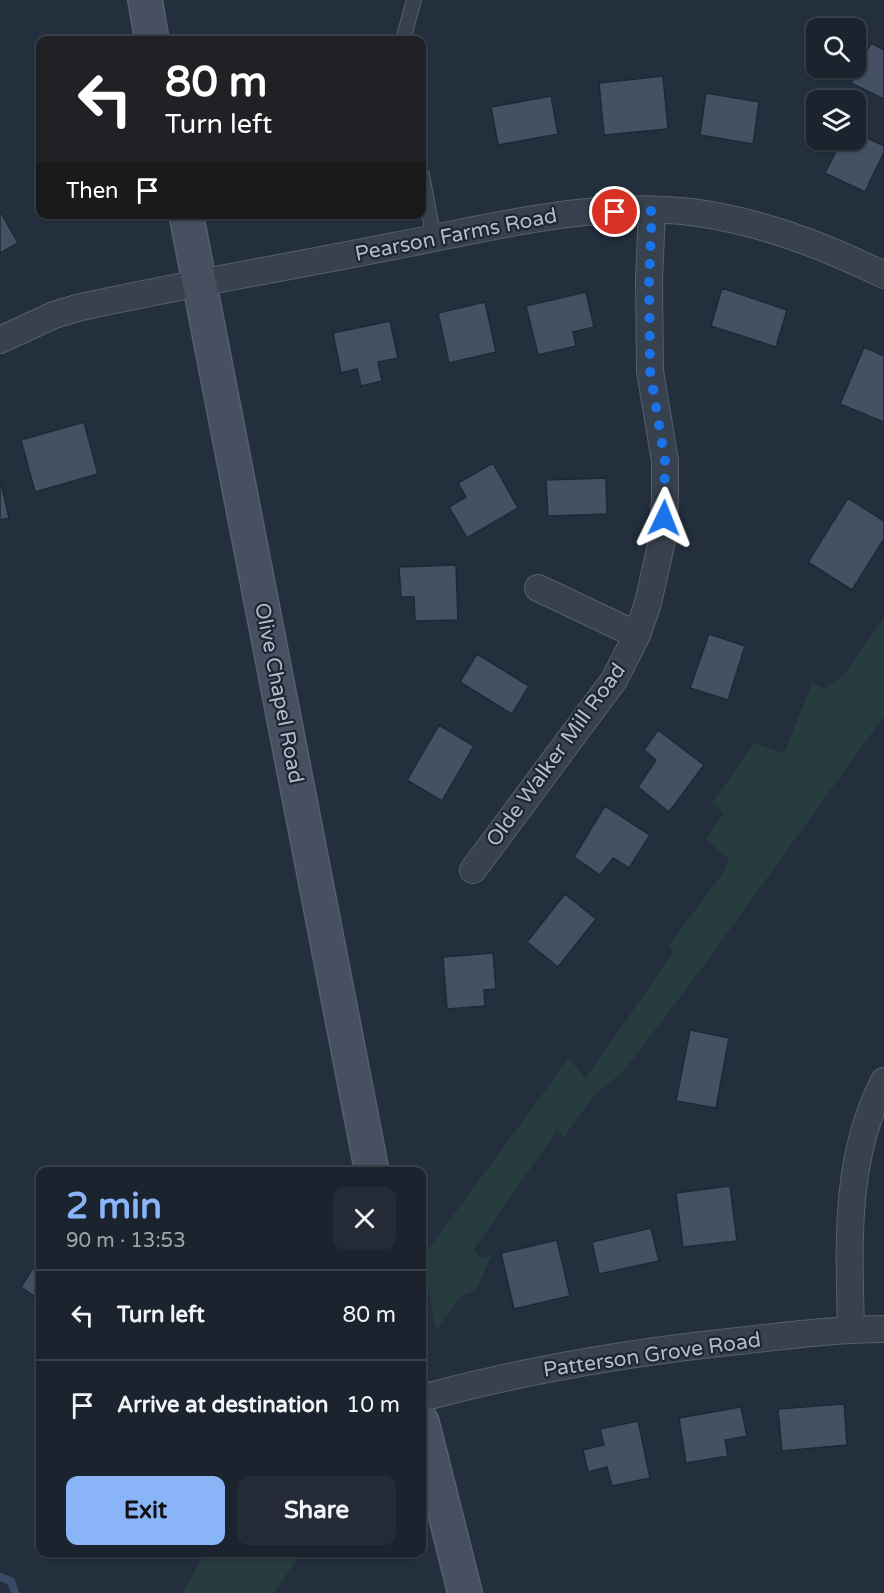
<!DOCTYPE html>
<html lang="en">
<head>
<meta charset="utf-8">
<style>
	body { margin:0; font-family:"Varela Round",sans-serif; background:#242b36; color:#f1f3f6; height:100vh; display:flex; flex-direction:column; font-size:22px; white-space:nowrap }
	* { box-sizing:border-box; margin:0 }
	p { font-size:20px; color:#a0a4aa }
	.icon { flex:none; width:33px; height:33px; fill:none; stroke:currentColor; stroke-width:2; stroke-linecap:round; stroke-linejoin:round }
	.map { position:relative; flex:1; overflow:hidden }
	.sheet { position:absolute; left:36px; top:1167px; width:390px; height:390px; display:flex; flex-direction:column; background:#1b232e; border-radius:12px; box-shadow:0 2px 4px #0004,0 0 0 2px #39404a }
	.sheet>* { flex:none }
	.hud { position:absolute; left:36px; top:36px; width:390px; height:183px; border-radius:12px; box-shadow:0 2px 4px #0004,0 0 0 2px #39404a; background:#202124; color:#fff; overflow:hidden }
	.fabs { position:absolute; left:806px; top:18px; display:grid; gap:12px }
	.fabs a { display:grid; place-items:center; width:60px; height:60px; border-radius:12px; background:#1b232e; box-shadow:0 2px 4px #0004,0 0 0 2px #39404a; font-size:30px }
	.pin { position:absolute; display:grid; place-items:center; width:51px; height:51px; color:#fff; margin:-26px; border:3px solid #fff; border-radius:50%; box-shadow:0 2px 6px #0007 }
	.me { position:absolute; width:66px; margin:-33px; rotate:2deg; stroke-linejoin:round; filter:drop-shadow(0 0 4px #0008) }
	.turn { display:flex; align-items:center; gap:21px; height:126px; padding:0 30px; font-size:27px }
	.turn .icon { width:78px; height:78px; stroke-width:2.5 }
	.turn b { display:block; font-size:42px; line-height:51px }
	.then { display:flex; align-items:center; height:57px; padding:0 30px; background:#0003; gap:12px; font-size:22px }
	.round { display:grid; place-items:center; flex:none; width:63px; height:63px; border-radius:12px; background:#242b36 }
	.overview { display:flex; align-items:center; justify-content:space-between; height:102px; padding:0 30px }
	h1 { font-size:36px; font-weight:800; line-height:45px; color:#8ab4f8 }
	.button { display:flex; gap:12px; margin-top:auto; padding:12px 30px }
	.button a { flex:1; height:69px; border-radius:12px; background:#8ab4f8; color:#111; font-size:24px; font-weight:800; line-height:69px; text-align:center }
	.button a+a { background:#242b36; color:#f1f3f6 }
	ul { padding:0; list-style:none }
	li { display:flex; align-items:center; gap:18px; height:90px; padding:0 30px; border-top:2px solid #39404a }
	li div { flex:1 }
	li b { display:block; font-size:22px }
	li em { font-style:normal }
	.map>svg:first-child { display:block }
	.green { fill:#263c3f }
	.lines { fill:none; stroke-linecap:round; stroke-linejoin:round }
	.stream { stroke:#394c67; stroke-width:8 }
	.building { fill:#455162; stroke:#1f2835; stroke-width:1.5 }
	.lane-casing { stroke:#565f6c; stroke-width:16 }
	.street-casing { stroke:#565f6c; stroke-width:28 }
	.secondary-casing { stroke:#565f6c; stroke-width:36 }
	.lane { stroke:#38414e; stroke-width:14 }
	.street { stroke:#38414e; stroke-width:26 }
	.secondary { stroke:#465061; stroke-width:33 }
	.route { stroke:#1a73e8; stroke-width:10; stroke-dasharray:0 18 }
	.labels { text-anchor:middle; dominant-baseline:central; stroke-width:4.5; stroke-linejoin:round; paint-order:stroke }
	.street-label { font-size:21px; fill:#b4bcc9; stroke:#1d2633 }
</style>
</head>
<body>
<div class="map">
<svg width="884" height="1593" viewBox="0 0 884 1593">
	<rect width="100%" height="100%" fill="#242f3e"/>
	<path class="green" d="M884,618V716L705,964L623,1072L595,1094L563,1138L558,1129L474,1249L479,1258L492,1255L476,1290L460,1297L436,1330L422,1258L569,1058L585,1079L674,952L669,945L722,874L729,859L706,839L724,813L712,803L755,743L784,753L812,683L824,688L842,677Z
		M205,1553V1552L301,1553L274,1593H183Z"/>
	<g class="lines">
		<path class="stream" d="M0,1577L11,1581L15,1593"/>
	</g>
	<path class="building" d="M871,43L884,50V99L851,83Z
		M663,76L668,129L604,135L599,83Z
		M706,93L759,102L753,144L700,135Z
		M551,96L558,134L498,145L491,107Z
		M855,132L884,146V152L865,192L825,173L842,140H855Z
		M0,211L18,243L0,253Z
		M722,288L787,310L776,347L711,326Z
		M586,292L594,327L573,332L576,346L538,355L526,306Z
		M485,302L496,352L449,363L438,313Z
		M390,321L398,358L378,362L382,381L361,386L357,369L341,373L333,333Z
		M864,347L884,356V422L840,404Z
		M84,422L98,474L35,492L21,440Z
		M493,463L518,508L467,538L449,507L466,497L458,483Z
		M606,478L607,514L548,516L546,480Z
		M0,479L9,518L0,520Z
		M848,498L884,521V539L852,590L808,562Z
		M456,565L458,620L415,621L414,597H401L399,567Z
		M709,634L745,646L728,700L690,688Z
		M477,654L529,686L512,714L460,682Z
		M439,725L474,746L442,801L407,780Z
		M658,730L704,765L669,812L638,787L656,760L644,750Z
		M605,806L650,835L629,868L613,858L600,875L574,857Z
		M565,894L596,919L558,967L527,942Z
		M493,953L496,989L484,990L485,1006L447,1009L443,957Z
		M690,1030L729,1038L716,1108L676,1101Z
		M730,1186L737,1241L683,1247L676,1193Z
		M651,1228L659,1261L599,1274L592,1242Z
		M557,1240L570,1296L514,1309L501,1253Z
		M40,1257V1300L21,1287Z
		M844,1404L847,1445L782,1451L778,1409Z
		M741,1407L747,1436L725,1440L728,1456L686,1463L679,1418Z
		M638,1421L650,1478L612,1486L607,1467L588,1472L583,1450L604,1445L600,1429Z"/>
	<g class="lines">
		<g class="lane-casing">
			<path id="lane" d="M403,40L414,0
				M422,175L434,239"/>
		</g>
		<g class="street-casing">
			<path id="street" d="M0,340L54,315L77,308C182,285 288,267 394,246C490,228 591,200 691,212C760,221 822,245 884,275
				M538,588L637,635
				M473,870L614,680L637,635L648,603L663,536L665,499V461L650,371L649,279L652,211
				M851,1329C849,1244 844,1159 884,1081
				M422,1398C529,1369 638,1351 748,1340C793,1335 838,1329 884,1329"/>
		</g>
		<g class="secondary-casing">
			<path id="secondary" d="M145,0L152,40
				M186,214L372,1172
				M422,1422L465,1593"/>
		</g>
		<use href="#lane" class="lane"/>
		<use href="#street" class="street"/>
		<use href="#secondary" class="secondary"/>
	</g>
	<g class="lines">
		<path class="route" d="M615,212L652,211L649,279L650,371L665,461L664,518"/>
	</g>
	<g class="labels">
		<g class="street-label">
			<text transform="translate(456 235) rotate(-11)">Pearson Farms Road</text>
			<text transform="translate(279 693) rotate(79)">Olive Chapel Road</text>
			<text transform="translate(556 755) rotate(-54)">Olde Walker Mill Road</text>
			<text transform="translate(652 1355) rotate(-8)">Patterson Grove Road</text>
		</g>
	</g>
</svg>
<div class="fabs">
<a><svg class="icon" aria-label="search" viewBox="0 0 24 24"><circle cx="10" cy="10" r="6"/><path d="M15 15l6 6"/></svg></a>
<a><svg class="icon" aria-label="layers" viewBox="0 0 24 24"><path d="M12 4l9 5-9 5-9-5zM3 14l9 5 9-5"/></svg></a>
</div>
<div class="pin" style="left:615px;top:212px;background:#d93025"><svg class="icon" aria-label="arrive" viewBox="0 0 24 24"><path d="M6 21V4h12l-3 4 3 4H6"/></svg></div>
<svg class="me" style="left:664px;top:518px" viewBox="-20 -20 40 40"><path d="M0-17L14 15 0 8-14 15z" fill="#1a73e8" stroke="#fff" stroke-width="4"/></svg>
<div class="hud">
<div class="turn"><svg class="icon" aria-label="left" viewBox="0 0 24 24"><path d="M17 20v-9H6M10 6l-5 5 5 5"/></svg><div><b>80 m</b>Turn left</div></div>
<div class="then">Then<svg class="icon" aria-label="arrive" viewBox="0 0 24 24"><path d="M6 21V4h12l-3 4 3 4H6"/></svg></div>
</div>
<section class="sheet">
<div class="overview"><div><h1>2 min</h1><p>90 m · 13:53</p></div><a class="round"><svg class="icon" aria-label="close" viewBox="0 0 24 24"><path d="M6 6l12 12M18 6L6 18"/></svg></a></div>
<ul>
<li><svg class="icon" aria-label="left" viewBox="0 0 24 24"><path d="M17 20v-9H6M10 6l-5 5 5 5"/></svg><div><b>Turn left</b></div><em>80 m</em></li>
<li><svg class="icon" aria-label="arrive" viewBox="0 0 24 24"><path d="M6 21V4h12l-3 4 3 4H6"/></svg><div><b>Arrive at destination</b></div><em>10 m</em></li>
</ul>
<div class="button"><a>Exit</a><a>Share</a></div>
</section>
</div>
</body>
</html>
